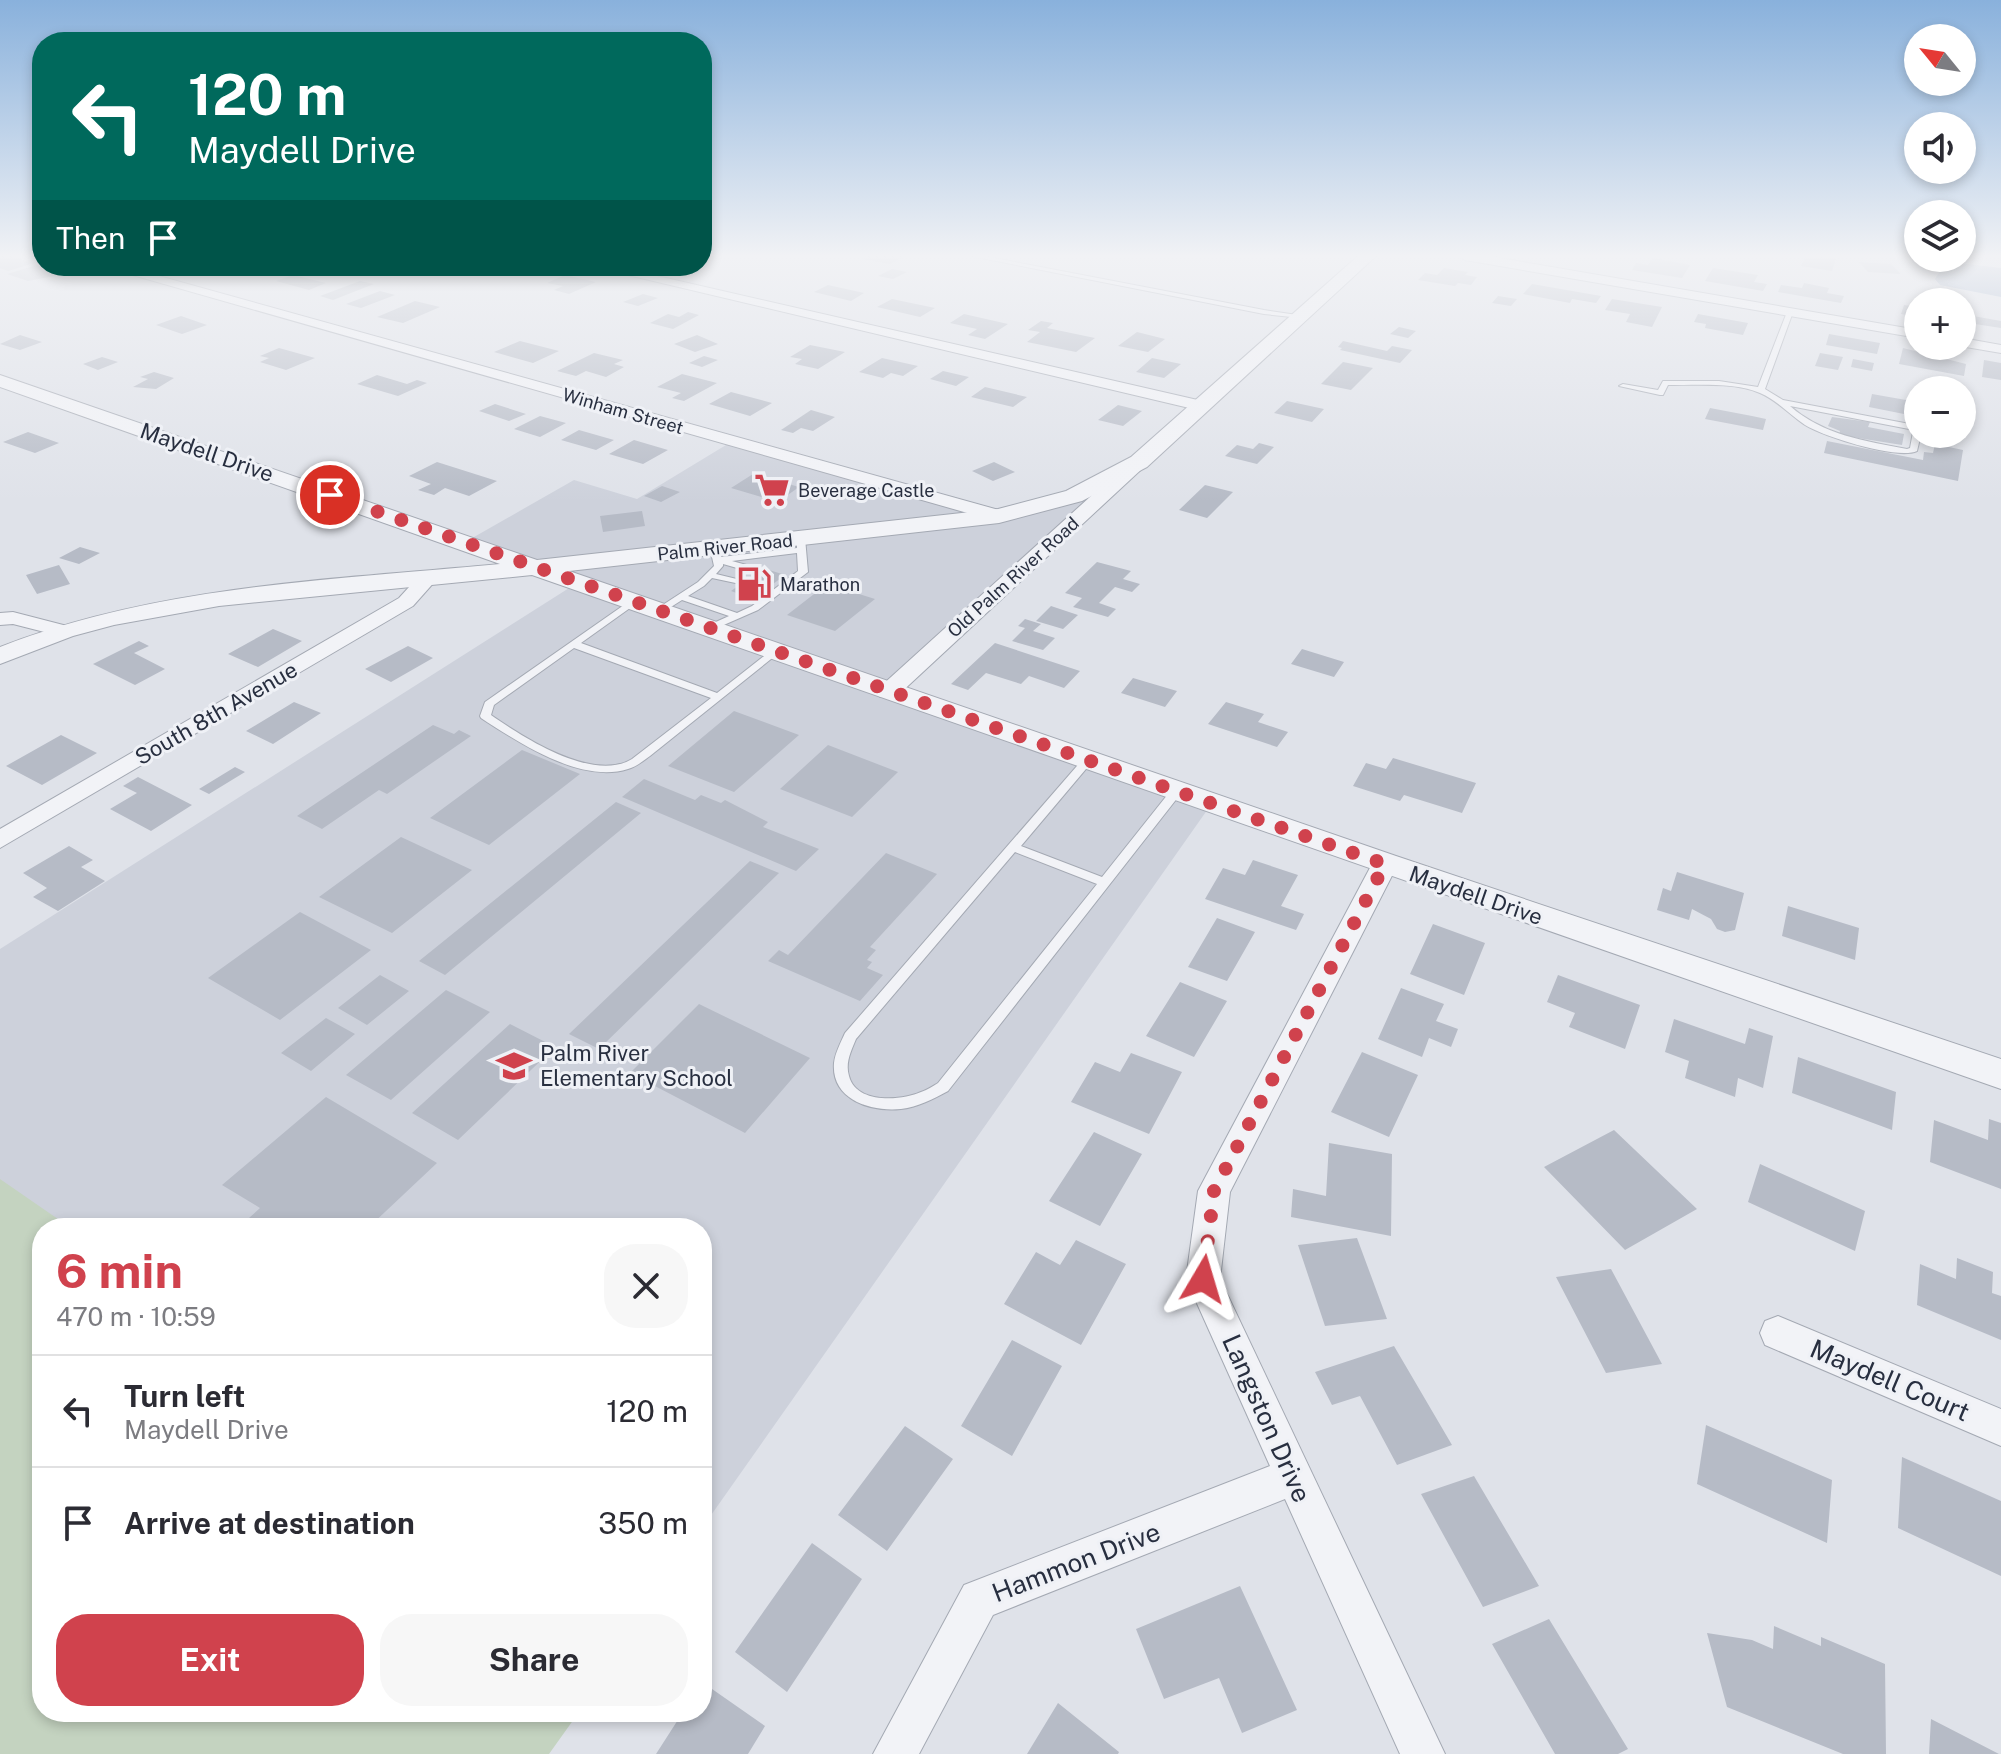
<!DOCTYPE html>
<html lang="en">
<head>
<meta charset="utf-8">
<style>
	body { margin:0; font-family:"Public Sans",sans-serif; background:#f7f7f7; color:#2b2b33; height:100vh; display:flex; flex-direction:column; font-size:30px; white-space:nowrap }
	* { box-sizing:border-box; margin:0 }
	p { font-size:26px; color:#7c7c81 }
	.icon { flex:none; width:44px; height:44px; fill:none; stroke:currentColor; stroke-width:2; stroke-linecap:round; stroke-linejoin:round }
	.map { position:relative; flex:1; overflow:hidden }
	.drawer { position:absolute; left:32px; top:1218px; width:680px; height:504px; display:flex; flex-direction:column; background:#fff; border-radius:32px; box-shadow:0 4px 12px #0003 }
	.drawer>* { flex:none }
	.guide { position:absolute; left:32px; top:32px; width:680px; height:244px; border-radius:32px; box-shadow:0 4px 12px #0003; background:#00695c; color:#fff; overflow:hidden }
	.needle { width:52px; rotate:300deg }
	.controls { position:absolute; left:1904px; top:24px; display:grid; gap:16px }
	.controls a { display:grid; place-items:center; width:72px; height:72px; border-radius:50%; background:#fff; box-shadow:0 4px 12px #0003; font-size:40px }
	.pin { position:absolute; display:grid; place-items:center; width:68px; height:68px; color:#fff; margin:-34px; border:4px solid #fff; border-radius:50%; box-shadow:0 2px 8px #0007 }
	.me { position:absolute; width:88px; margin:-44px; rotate:7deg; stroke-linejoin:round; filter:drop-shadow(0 0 6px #0008) }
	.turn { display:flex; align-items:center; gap:28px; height:168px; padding:0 24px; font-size:36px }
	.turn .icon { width:104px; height:104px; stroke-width:2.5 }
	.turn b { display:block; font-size:56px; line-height:68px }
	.then { display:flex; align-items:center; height:76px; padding:0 24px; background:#0003; gap:16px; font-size:30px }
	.round { display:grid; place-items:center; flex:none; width:84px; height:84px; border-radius:32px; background:#f7f7f7 }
	.overview { display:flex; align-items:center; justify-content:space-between; height:136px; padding:0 24px }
	h1 { font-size:48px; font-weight:700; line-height:60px; color:#d0424d }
	.primary-button { display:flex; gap:16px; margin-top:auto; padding:16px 24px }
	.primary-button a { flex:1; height:92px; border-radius:32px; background:#d0424d; color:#fff; font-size:32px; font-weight:700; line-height:92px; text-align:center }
	.primary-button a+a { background:#f7f7f7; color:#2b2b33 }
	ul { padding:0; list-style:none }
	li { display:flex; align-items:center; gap:24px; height:112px; padding:0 24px; border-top:2px solid #e1e1e2 }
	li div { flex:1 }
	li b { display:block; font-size:30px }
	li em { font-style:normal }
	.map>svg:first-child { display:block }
	.built { fill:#cdd1db }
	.green { fill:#c4d3c0 }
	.water { fill:#9aadc9 }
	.building { fill:#b6bbc6 }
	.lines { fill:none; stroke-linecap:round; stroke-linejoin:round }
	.service-casing { stroke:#a4a9b3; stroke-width:2 }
	.minor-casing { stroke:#a4a9b3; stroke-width:2 }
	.tertiary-casing { stroke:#a4a9b3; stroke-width:2 }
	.service { fill:#f2f3f7; fill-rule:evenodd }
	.minor { fill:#f2f3f7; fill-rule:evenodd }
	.tertiary { fill:#f2f3f7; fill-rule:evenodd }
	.route { stroke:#d0424d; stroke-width:14; stroke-dasharray:0 25.2 }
	.labels { text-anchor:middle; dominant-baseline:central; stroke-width:6; stroke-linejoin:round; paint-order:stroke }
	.far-street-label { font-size:18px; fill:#282f40; stroke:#eff1f6 }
	.far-poi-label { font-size:18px; fill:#282f40; stroke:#eff1f6; text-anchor:start }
	.street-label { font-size:22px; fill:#282f40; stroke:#eff1f6 }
	.poi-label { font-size:22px; fill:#282f40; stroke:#eff1f6; text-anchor:start }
	.near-street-label { font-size:26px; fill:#282f40; stroke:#eff1f6 }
</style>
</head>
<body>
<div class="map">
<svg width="2001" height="1754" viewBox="0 0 2001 1754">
	<rect width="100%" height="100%" fill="#dfe2e9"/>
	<path class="built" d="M731,442L992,516L541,566L467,541L574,480L637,499Z
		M1103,485L889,691L1210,806L702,1528V1228H67L0,1182V949L577,583L551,570L984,520Z"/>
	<path class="green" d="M0,1179L71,1228H42V1712H579L549,1754H0Z"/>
	<path class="water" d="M1966,264L2001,268V297L1940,285L1935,279L1940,271L1937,267Z"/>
	<path class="building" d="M0,256H12L34,263L8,271L0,268Z
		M868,256H905L890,264L863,259Z
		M1821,256L1836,258L1832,271L1801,266L1805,257L1820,259Z
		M1653,258L1690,265L1682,278L1632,270L1636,263L1648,265Z
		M1859,262L1891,264L1901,274L1868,272Z
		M37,265L65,274L28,281L7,274Z
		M499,266H527L507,274L489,270Z
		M1444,268L1468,272L1465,275L1477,277L1471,285L1458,283L1455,286L1418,280L1425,273L1437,275Z
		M1713,268L1758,275L1754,282L1767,284L1763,291L1705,281Z
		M892,269L907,272L893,279L878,276Z
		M293,275L326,283L309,290L276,281Z
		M565,275L596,282L569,294L554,290L563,286L547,283Z
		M360,281L374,284L333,300L320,296Z
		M1804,283L1829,288L1827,293L1844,296L1841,303L1778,292L1781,285L1802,288Z
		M1532,284L1601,296L1596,303L1572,299L1570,303L1523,294Z
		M828,285L864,293L851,301L814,292Z
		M380,291L395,295L361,308L346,304Z
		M643,294L658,298L638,306L623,302Z
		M1498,296L1517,299L1511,306L1492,303Z
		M892,299L935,308L920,317L877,307Z
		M1612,299L1662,307L1652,327L1626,322L1630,314L1605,310Z
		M415,301L440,307L403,323L377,317Z
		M1904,305L1918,307V317L1901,314Z
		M688,312L699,315L673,329L650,323L668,314L679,317Z
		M964,314L1008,324L985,339L968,335L977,329L950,323Z
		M1698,314L1748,323L1743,335L1705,328L1706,324L1694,322Z
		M1962,314L2001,321V328L1962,322Z
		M181,316L207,325L182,334L156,325Z
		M1041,321L1053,323L1047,328L1095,338L1076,352L1027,342L1040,332L1028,330Z
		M1399,327L1416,331L1408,338L1390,334Z
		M1137,332L1165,339L1148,352L1118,346Z
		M1829,334L1880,343L1877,354L1826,345Z
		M20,335L42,342L20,350L0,344Z
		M697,335L718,344L695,352L674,344Z
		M520,341L559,351L533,363L494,352Z
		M1343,341L1387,351L1392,346L1412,350L1400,363L1340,350L1342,348L1338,347Z
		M810,345L845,352L818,369L795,364L802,359L790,357Z
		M279,348L315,358L286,370L260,362L269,358L260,356Z
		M1903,348L1966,364L1964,376L1899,364Z
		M594,353L623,360L614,364L624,367L606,377L586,371L576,376L557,371Z
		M1820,353L1843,357L1838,370L1815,366Z
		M704,356L718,360L702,367L689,363Z
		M102,357L118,362L98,370L83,364Z
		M882,358L918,366L903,376L891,373L883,378L859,372Z
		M1152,358L1181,364L1164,378L1136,372Z
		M1853,359L1874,363L1872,371L1851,367Z
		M1984,360L2001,363V380L1982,377Z
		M1343,362L1373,368L1351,390L1321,384Z
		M943,371L969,377L956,386L930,379Z
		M154,372L174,378L156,389L133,387L148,379L140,377Z
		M682,374L717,383L684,401L672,398L681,393L657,387Z
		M377,375L407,384L417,380L427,383L398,396L357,384Z
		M985,387L1027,397L1013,407L971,397Z
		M731,392L772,403L750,416L709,404Z
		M1872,394L1906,400L1904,414L1869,407Z
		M1287,401L1324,409L1312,422L1274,413Z
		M495,404L526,414L509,421L479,411Z
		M1118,405L1142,411L1123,426L1098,420Z
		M1710,408L1752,416L1766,419L1763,430L1705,419Z
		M811,410L835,417L813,431L801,428L793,433L781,430Z
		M540,416L566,423L540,437L514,429Z
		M1832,417L1870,422L1868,427L1904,434L1902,445L1839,435L1840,431L1828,426Z
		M579,430L614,440L596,450L561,440Z
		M28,432L59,443L35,453L3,442Z
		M634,440L668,450L643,464L609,454Z
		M1827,441L1923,460L1924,452L1933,453L1935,444L1963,450L1958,481L1824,453Z
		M1259,443L1274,447L1257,464L1225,456L1237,445L1253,449Z
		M437,462L497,481L469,496L445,488L434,495L418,490L431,484L409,476Z
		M994,462L1015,472L993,481L972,471Z
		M753,474L799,487L778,502L731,488Z
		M1205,485L1233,492L1207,518L1179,510Z
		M662,486L680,492L661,502L644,496Z
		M642,511L645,526L603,532L600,516Z
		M80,547L100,553L79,564L59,558Z
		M1097,562L1131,571L1123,579L1140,584L1132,592L1115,587L1099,603L1116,609L1108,617L1073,607L1082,598L1065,593Z
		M59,565L70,584L37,594L26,575Z
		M763,568L785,575L753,599L731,591Z
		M827,584L875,599L835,631L787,615Z
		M1051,606L1078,615L1063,629L1036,621Z
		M1025,619L1041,624L1033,631L1055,638L1043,650L1012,641L1025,628L1018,626Z
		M273,629L302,641L258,667L228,654Z
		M139,641L149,646L134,653L165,669L135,685L93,664Z
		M995,643L1080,671L1064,688L1029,676L1021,684L986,673L968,690L951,684Z
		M408,646L433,658L391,682L365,669Z
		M1302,649L1344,662L1334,677L1291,664Z
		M1133,678L1177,691L1165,707L1121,693Z
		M294,702L321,713L273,744L246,731Z
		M1226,702L1264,714L1258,722L1288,732L1277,747L1208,724Z
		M734,711L799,735L734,792L668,766Z
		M433,725L454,734L459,730L471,736L387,794L379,790L322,829L297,816Z
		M61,735L97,753L42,785L6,766Z
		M828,745L898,772L852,817L780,789Z
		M522,750L580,774L489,845L430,818Z
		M1393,758L1476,783L1462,813L1404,795L1400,801L1353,786L1366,763L1386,769Z
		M235,767L245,772L209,794L199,789Z
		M138,777L192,805L151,831L110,809L137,793L123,786Z
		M644,779L695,800L701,795L721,803L725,800L768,822L763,827L819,849L796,871L622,797Z
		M616,802L641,813L445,975L419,961Z
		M401,837L472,870L392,933L319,897Z
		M69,846L93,860L81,867L105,881L58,911L33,897L47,888L23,873Z
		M886,853L937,874L870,947L876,950L867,960L872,962L867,968L883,975L860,1001L768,961L779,950L788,955Z
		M1253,860L1298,875L1281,906L1304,914L1296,930L1205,899L1223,868L1245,875Z
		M750,861L779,873L599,1049L569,1034Z
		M1677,872L1744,893L1735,930L1725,932L1717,929L1711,919L1692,909L1689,920L1657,910L1663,888L1671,891Z
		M1788,906L1859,928L1855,960L1782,936Z
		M300,912L371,950L280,1020L208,978Z
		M1217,918L1255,932L1227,981L1188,967Z
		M1433,924L1485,943L1464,995L1410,974Z
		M380,975L409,991L367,1025L338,1008Z
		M1558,975L1640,1005L1625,1049L1569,1027L1575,1013L1547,1002Z
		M1180,982L1227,1001L1194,1057L1146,1036Z
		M1401,988L1444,1004L1436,1021L1458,1029L1451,1047L1429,1038L1422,1057L1378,1039Z
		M446,990L490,1012L391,1100L346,1075Z
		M699,1004L810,1058L745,1133L630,1073Z
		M326,1018L355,1034L311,1071L281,1053Z
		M1674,1019L1745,1044L1749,1028L1773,1036L1763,1088L1738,1078L1735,1097L1685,1078L1689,1061L1665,1052Z
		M510,1024L555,1047L458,1140L412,1113Z
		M1362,1052L1418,1075L1389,1137L1331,1112Z
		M1131,1053L1182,1072L1149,1134L1071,1102L1095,1062L1120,1072Z
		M1798,1057L1896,1092L1892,1130L1792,1093Z
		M326,1097L437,1163L368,1228H264L249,1218L260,1208L222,1185Z
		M1989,1119L2001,1123V1189L1930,1162L1934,1120L1988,1140Z
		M1614,1130L1697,1209L1625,1250L1544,1167Z
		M1094,1132L1142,1154L1100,1226L1049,1201Z
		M1329,1143L1392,1154L1391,1236L1291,1217L1293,1189L1326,1196Z
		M1760,1164L1865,1211L1855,1251L1748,1202Z
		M1357,1238L1387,1319L1325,1326L1298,1245Z
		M1076,1240L1126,1264L1081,1345L1004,1304L1036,1252L1060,1265Z
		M1957,1258L1993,1272L1992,1293L2001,1296V1340L1917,1305L1920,1264L1956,1279Z
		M1611,1269L1662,1364L1606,1373L1556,1277Z
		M1012,1340L1062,1366L1012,1456L961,1426Z
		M1394,1346L1452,1445L1397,1465L1360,1396L1332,1405L1315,1372Z
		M1706,1425L1832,1480L1827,1543L1697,1484Z
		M905,1426L953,1459L887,1551L838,1515Z
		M1902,1457L2001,1501V1576L1898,1528Z
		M1474,1476L1539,1586L1483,1607L1421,1494Z
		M812,1543L862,1579L787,1692L735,1652Z
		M1240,1586L1297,1710L1242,1733L1219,1678L1164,1699L1136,1629Z
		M1549,1619L1628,1749L1618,1754H1555L1492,1644Z
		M1774,1626L1821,1646V1637L1885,1664L1886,1754H1843L1727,1707L1707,1633L1752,1640L1773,1649Z
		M702,1682L765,1726L748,1754H656L683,1712H702Z
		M1058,1703L1119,1752L1118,1754H1027Z
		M1931,1719L1999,1754H1929Z"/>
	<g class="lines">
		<g class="service-casing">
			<path id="service" d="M971,256H984L1264,310L1304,316L1301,318L1264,314Z
				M1790,310L1793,312L1765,389L1783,400L1915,425L1918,429V434H1921L1917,451C1898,460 1824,437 1805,425C1790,415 1777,400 1760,393C1736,382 1695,385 1668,385L1663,395H1660L1619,386L1623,384L1658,390L1663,381H1719L1758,387L1787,312ZM1790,406L1909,429L1913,432L1910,448L1907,449C1865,441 1823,435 1790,406Z
				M801,535L805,538L808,572L758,610L710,631L705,628L707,626L729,616L682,600L663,612H657L655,610L698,582L714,566L710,548L711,546H717L721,557L797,548V538ZM797,553L798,571L752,606L737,613L688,596L704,586L712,578L745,585V581L716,574L723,566V564L758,574L761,573V569L732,561Z
				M634,598L639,601L637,603L581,643L717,693L773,649H779L781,651L650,756C643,761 636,767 628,769C581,784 519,743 481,718L480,716L485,702ZM574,648L711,698L632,759C593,783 523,737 491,715L494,705Z
				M1087,758L1092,761L1091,763L1021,846L1102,877L1172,789H1180L1182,792L948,1091C933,1099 918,1107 901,1109C871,1112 831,1100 834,1063C835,1053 841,1042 845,1033L1083,759ZM1015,852L1097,884L938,1083C933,1086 927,1090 921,1092C901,1101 856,1104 849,1076C845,1063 851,1051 856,1039Z"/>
		</g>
		<g class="minor-casing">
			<path id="minor" d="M1459,256H1488L1918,330V338L1465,260Z
				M101,266H123L1006,512L1008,516L1006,520H992Z
				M590,266H614L1202,401L1210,406L1202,411Z
				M1962,338L2001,345V353L1960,346Z
				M1139,457L1148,462L1145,466L896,697H880L877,692L880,687L1133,458Z
				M427,573L437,579L413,606L0,848V829L399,598L420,575Z
				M13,612L71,627L74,631L64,637L13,624L0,625V613Z
				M1385,855L1394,858L1398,864L1230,1192L1220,1279L1445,1754H1400L1285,1499L993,1615L919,1754H873L964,1585L1270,1466L1186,1279L1198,1191L1372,864L1376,858Z
				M1778,1316L2001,1409V1446L1765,1345L1760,1333L1765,1321Z"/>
		</g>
		<g class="tertiary-casing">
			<path id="tertiary" d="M1358,256H1376L1147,467L1082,501L999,523L569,571L1396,856L2001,1059V1089L532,575L219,606L114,625L73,636L0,664V647C159,585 332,580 500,564L0,387V375L537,560L998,509L1066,491L1131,457Z"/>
		</g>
		<use href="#service" class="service"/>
		<use href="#minor" class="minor"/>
		<use href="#tertiary" class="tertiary"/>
	</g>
	<linearGradient id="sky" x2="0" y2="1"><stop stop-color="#89b1dc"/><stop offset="0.51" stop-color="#f1f2f5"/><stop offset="1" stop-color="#f1f2f5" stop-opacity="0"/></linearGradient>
	<rect width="2001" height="502" fill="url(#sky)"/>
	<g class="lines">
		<path class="route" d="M330,495L1385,864L1214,1191L1203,1279"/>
	</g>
	<defs>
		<g id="supermarket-bare" transform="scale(2.76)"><path d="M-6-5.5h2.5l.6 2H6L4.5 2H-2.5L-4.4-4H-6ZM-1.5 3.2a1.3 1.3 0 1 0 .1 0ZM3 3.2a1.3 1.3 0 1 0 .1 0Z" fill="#d0424d" stroke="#eff1f6" stroke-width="2.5" paint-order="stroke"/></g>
		<g id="fuel-bare" transform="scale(2.76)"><path d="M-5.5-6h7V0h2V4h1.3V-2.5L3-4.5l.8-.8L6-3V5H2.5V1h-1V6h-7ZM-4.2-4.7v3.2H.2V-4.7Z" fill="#d0424d" stroke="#eff1f6" stroke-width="2.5" paint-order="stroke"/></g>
		<g id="school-bare" transform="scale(2.76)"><path d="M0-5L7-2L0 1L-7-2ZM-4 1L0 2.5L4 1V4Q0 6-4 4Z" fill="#d0424d" stroke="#eff1f6" stroke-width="2.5" paint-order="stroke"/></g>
	</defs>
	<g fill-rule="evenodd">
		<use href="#supermarket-bare" x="772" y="490"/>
		<use href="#fuel-bare" x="754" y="584"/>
		<use href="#school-bare" x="514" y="1066"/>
	</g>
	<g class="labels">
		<g class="far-street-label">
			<text transform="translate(623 411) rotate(16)">Winham Street</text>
			<text transform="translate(725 547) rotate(-6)">Palm River Road</text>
			<text transform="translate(1013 577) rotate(-42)">Old Palm River Road</text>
		</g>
		<g class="far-poi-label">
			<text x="798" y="490">Beverage Castle</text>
			<text x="780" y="584">Marathon</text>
		</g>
		<g class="street-label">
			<text transform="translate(207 452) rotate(19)">Maydell Drive</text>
			<text transform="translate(216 713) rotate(-30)">South 8th Avenue</text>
			<text transform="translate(1476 895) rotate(19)">Maydell Drive</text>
		</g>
		<g class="poi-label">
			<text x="540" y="1053">Palm River<tspan x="540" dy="25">Elementary School</tspan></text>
		</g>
		<g class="near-street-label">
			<text transform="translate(1890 1380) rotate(23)">Maydell Court</text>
			<text transform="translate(1267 1418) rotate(66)">Langston Drive</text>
			<text transform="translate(1076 1562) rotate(-21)">Hammon Drive</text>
		</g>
	</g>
</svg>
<div class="controls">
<a><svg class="needle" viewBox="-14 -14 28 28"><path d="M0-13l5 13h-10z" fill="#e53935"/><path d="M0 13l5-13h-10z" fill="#7c7c81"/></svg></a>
<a><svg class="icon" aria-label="sound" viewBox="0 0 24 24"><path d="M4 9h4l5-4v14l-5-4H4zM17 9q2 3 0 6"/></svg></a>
<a><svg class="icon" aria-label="layers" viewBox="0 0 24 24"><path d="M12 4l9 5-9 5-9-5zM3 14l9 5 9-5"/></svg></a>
<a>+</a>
<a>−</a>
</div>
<div class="pin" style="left:330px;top:495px;background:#d93025"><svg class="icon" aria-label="arrive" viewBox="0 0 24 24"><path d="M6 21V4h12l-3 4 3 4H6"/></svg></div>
<svg class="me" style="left:1203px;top:1279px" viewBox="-20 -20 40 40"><path d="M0-17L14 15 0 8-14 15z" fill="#d0424d" stroke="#fff" stroke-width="4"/></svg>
<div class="guide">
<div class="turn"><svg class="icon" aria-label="left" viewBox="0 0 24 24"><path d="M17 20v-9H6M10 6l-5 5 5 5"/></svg><div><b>120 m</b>Maydell Drive</div></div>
<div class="then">Then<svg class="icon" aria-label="arrive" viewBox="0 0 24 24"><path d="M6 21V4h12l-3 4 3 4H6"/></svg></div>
</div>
<section class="drawer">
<div class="overview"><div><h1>6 min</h1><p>470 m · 10:59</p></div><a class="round"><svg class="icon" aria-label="close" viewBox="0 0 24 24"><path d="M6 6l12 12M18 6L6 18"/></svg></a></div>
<ul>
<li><svg class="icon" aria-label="left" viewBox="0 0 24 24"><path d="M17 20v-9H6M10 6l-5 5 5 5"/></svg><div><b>Turn left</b><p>Maydell Drive</p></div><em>120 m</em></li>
<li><svg class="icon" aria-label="arrive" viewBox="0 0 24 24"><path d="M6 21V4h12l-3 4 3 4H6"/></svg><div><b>Arrive at destination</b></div><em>350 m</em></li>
</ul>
<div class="primary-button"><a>Exit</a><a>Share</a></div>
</section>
</div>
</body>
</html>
